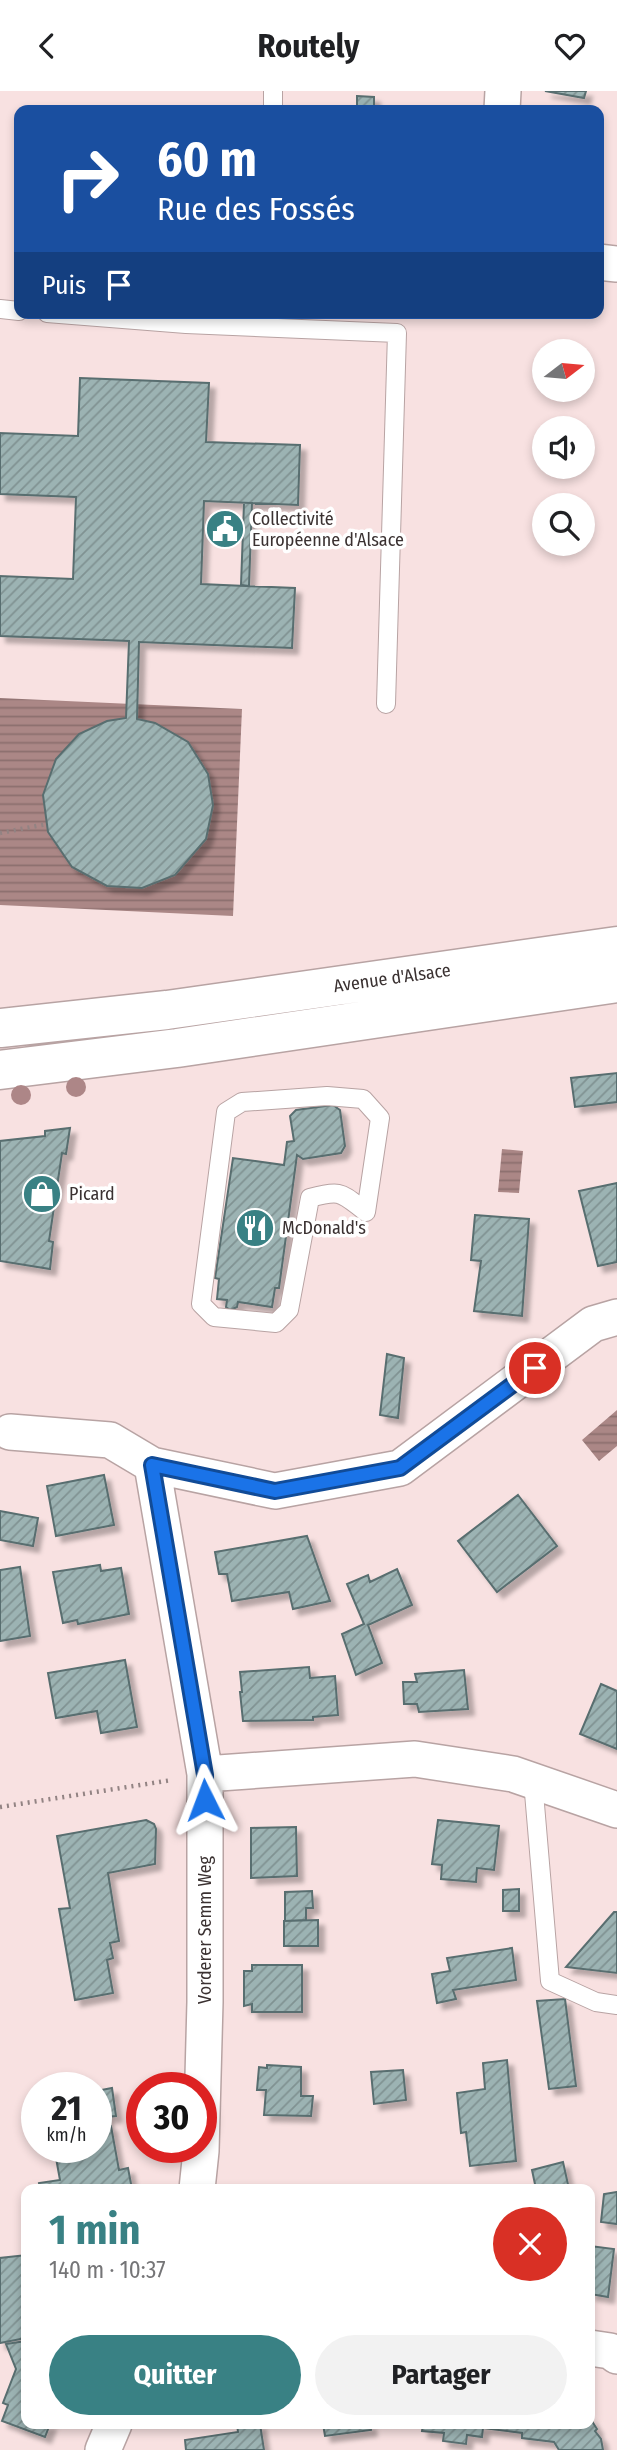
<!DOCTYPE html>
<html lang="fr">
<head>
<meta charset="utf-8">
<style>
	body { margin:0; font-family:"Fira Sans Condensed",sans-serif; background:#f2f2f2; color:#202124; height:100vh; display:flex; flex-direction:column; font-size:26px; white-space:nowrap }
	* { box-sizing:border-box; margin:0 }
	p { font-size:23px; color:#757577 }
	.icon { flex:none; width:38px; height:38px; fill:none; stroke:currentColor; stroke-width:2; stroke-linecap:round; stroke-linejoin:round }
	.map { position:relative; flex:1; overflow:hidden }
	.details { position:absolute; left:21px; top:2093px; width:574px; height:245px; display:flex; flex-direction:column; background:#fff; border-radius:14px; box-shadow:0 4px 10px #0003 }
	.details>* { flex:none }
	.top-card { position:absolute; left:14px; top:14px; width:590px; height:214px; border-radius:14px; box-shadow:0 4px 10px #0003; background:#1a4fa0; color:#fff; overflow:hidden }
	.needle { width:46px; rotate:74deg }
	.tools { position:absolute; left:532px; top:248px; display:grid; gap:14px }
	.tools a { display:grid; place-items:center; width:63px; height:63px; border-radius:50%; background:#fff; box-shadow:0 4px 10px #0003; font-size:35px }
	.speed { position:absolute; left:21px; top:1981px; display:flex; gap:14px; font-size:35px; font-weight:700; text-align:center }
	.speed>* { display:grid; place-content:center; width:91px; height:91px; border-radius:50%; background:#fff; box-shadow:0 4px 10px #0003; line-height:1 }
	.speed small { font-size:18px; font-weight:400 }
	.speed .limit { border:10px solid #d22; background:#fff; color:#111 }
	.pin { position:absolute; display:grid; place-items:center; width:60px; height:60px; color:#fff; margin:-30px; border:4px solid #fff; border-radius:50%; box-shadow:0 2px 7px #0007 }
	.me { position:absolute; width:77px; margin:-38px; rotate:357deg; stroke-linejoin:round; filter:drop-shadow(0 0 5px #0008) }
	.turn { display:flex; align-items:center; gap:24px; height:147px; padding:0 28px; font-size:32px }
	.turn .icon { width:91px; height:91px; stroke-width:2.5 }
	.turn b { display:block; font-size:49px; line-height:60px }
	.then { display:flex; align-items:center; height:66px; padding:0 28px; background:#0003; gap:14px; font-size:26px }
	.round { display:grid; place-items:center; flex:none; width:74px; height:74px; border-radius:37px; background:#f2f2f2 }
	.headline { display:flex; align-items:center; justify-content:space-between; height:119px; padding:0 28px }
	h1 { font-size:42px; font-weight:700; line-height:52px; color:#398184 }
	.action { display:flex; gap:14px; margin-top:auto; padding:14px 28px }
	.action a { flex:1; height:80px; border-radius:42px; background:#398184; color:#fff; font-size:28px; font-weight:700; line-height:80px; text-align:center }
	.action a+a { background:#f2f2f2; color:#202124 }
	header { display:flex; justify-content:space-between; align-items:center; height:91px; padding:0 28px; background:#fff; font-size:32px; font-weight:700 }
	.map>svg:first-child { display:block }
	.water { fill:url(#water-rules) }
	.building { fill:url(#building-hatch); stroke:#596e6f; stroke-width:2; filter:url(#shadow) }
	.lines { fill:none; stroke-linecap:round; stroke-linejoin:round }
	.lane-casing { stroke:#b8a3a3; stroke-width:20 }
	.street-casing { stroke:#b8a3a3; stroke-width:38 }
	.secondary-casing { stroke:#b8a3a3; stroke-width:41 }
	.path { stroke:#928383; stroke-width:4.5; stroke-dasharray:2 5; stroke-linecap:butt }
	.lane { stroke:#fff; stroke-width:18 }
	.street { stroke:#fff; stroke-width:35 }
	.secondary { stroke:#fff; stroke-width:38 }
	.tree { fill:#ad8687 }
	.route-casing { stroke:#114b97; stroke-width:18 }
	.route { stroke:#1a73e8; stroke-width:12 }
	.labels { text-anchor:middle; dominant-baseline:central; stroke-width:7; stroke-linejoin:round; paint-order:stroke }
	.poi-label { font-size:18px; fill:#3a3131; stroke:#fff; text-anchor:start }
	.street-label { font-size:18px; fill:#3a3131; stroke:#fff }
</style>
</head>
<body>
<header><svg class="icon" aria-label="back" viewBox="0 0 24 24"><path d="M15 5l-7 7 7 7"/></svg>Routely<svg class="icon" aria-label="heart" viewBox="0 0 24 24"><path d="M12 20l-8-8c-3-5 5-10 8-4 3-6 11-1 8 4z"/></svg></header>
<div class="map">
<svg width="617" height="2359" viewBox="0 0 617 2359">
	<defs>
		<pattern id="water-rules" width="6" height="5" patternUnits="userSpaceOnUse" patternTransform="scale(1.75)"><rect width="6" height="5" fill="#ab8786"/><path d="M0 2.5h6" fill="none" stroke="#8c6f6e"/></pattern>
		<pattern id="building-hatch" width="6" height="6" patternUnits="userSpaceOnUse" patternTransform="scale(1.75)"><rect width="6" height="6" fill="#9cb3b3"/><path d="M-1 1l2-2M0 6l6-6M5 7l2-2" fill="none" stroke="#809292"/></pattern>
		<filter id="shadow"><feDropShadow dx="6" dy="6" stdDeviation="2" flood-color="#0004"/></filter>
	</defs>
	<rect width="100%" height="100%" fill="#f8e1e1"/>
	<path class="water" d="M0,607L242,618L233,825L0,814Z
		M502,1058L523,1060L519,1102L498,1101Z
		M617,1319V1355L599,1370L582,1349Z"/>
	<path class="building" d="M545,0H586L584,7Z
		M357,5L374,6V19H357Z
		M390,16L434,18V19H390Z
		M80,287L209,292L206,351L300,354L298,414L204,410L201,493L295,497L292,557L139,551L137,628L155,632L188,651L208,683L213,714L206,748L175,784L142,797L107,795L72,776L48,741L43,704L56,668L79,643L107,630L126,627L129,550L0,545V485L73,488L76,406L0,403V342L78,345Z
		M244,412H252L249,495L241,494Z
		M617,982V1011L575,1016L571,987Z
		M333,1014L340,1019L345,1055L341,1062L303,1068L297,1064L279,1197H275L272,1216L238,1211L237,1216L230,1219L226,1216L227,1209L217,1208L219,1188L215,1187L233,1067L284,1074L287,1051L294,1050L290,1025L296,1019Z
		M70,1037L66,1063L62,1062L49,1150L53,1151L50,1178L0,1170V1050L45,1045V1040Z
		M617,1092V1171L598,1175L579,1100Z
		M475,1124L529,1128L522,1225L474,1220L481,1170L471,1169Z
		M387,1263L404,1267L398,1327L380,1324Z
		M104,1384L114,1434L56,1445L47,1395Z
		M518,1404L557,1455L497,1501L458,1450Z
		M0,1420L38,1427L33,1455L0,1449Z
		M307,1445L330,1510L293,1518L289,1501L232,1510L227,1483H219L215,1461Z
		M100,1474L101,1480L121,1477L129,1523L78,1533L77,1529L63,1532L53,1481Z
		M20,1476L30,1545L0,1550V1479Z
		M397,1478L412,1514L368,1534L382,1572L356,1584L342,1543L364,1533L347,1493L368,1484L370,1491Z
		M125,1569L137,1636L101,1642L97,1620L56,1627L48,1582Z
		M309,1576L310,1587L335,1585L338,1624L313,1626V1629L243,1630L240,1601H242L240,1581Z
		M464,1579L468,1618L419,1621L417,1613H404L403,1591H417L415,1583Z
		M601,1593L617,1600V1658L580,1643Z
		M146,1729L154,1733L156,1738L155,1773L108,1782L119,1850L110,1852L113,1867L107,1869L113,1902L75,1909L59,1818L70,1817L57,1745Z
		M438,1729L499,1735L494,1779L477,1777L476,1791L441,1788L442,1774L432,1773Z
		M296,1736L297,1785L251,1787V1737Z
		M519,1798V1820H503V1799Z
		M312,1800L313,1817H306V1829L285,1830V1801Z
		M614,1821H617V1882L566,1876Z
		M318,1829V1855H284V1830Z
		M512,1857L516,1889L453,1899L456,1908L437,1912L432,1883L450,1880L447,1867Z
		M252,1874H302V1921H252V1913L244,1915V1880H252Z
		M565,1908L576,1995L549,1998L537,1910Z
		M507,1969L516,2070L470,2075L466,2041L461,2042L457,2002L485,1998L483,1972Z
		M267,1974L301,1976V2005H313L311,2025L264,2024L266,1999H257L259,1976L267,1977Z
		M403,1979L406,2009L374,2013L371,1981Z
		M112,1997L116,2025L106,2026L108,2035H111L119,2079L128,2077L132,2098H40L39,2092L60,2089L54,2056H96V2000Z
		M37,2010V2052L30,2011Z
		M563,2071L569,2098H536L532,2079Z
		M310,2094V2098L265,2097Z
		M617,2101V2133L601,2131L604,2103Z
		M590,2155L614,2158L608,2206L590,2203Z
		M26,2164V2247L0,2252V2167Z
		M26,2250V2333H50L45,2346L2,2330L8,2314L3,2312L16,2278L6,2253Z
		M590,2327L597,2338L595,2340L601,2348L603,2359H559L554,2351L522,2347V2342L483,2337L482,2346L467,2344L466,2353L443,2350L444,2342L422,2340L423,2333H590Z
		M237,2333H260L264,2359H186L185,2349L238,2341Z
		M323,2333H370L371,2339L325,2345Z"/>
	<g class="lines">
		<g class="lane-casing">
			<path id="lane" d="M273,19V0
				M0,218L19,220
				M47,222L186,233L397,242L386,613
				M327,1005L363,1008L380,1027L366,1121C341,1102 342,1098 310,1107L289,1219L276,1232L214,1226L201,1213L226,1021L242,1011Z
				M533,1690L550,1890L596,1911L617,1914"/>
		</g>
		<g class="street-casing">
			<path id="street" d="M502,19L503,0
				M598,171L617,173
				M10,1341L110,1349L152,1374L275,1400L400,1377L593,1233L617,1226
				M152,1374L205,1683V1911L201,2060L197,2098
				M205,1683L415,1668L513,1683L617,1719
				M590,2257L610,2260L617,2265
				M103,2359L114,2333"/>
		</g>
		<g class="secondary-casing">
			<path id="secondary" d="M0,937L167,919L617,855
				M0,979L177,957L617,892"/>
		</g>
		<path class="path" d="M0,742L47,733
			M0,1716L172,1689"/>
		<use href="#lane" class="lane"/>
		<use href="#street" class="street"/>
		<use href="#secondary" class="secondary"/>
	</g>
	<g class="tree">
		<circle cx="76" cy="996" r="10"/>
		<circle cx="21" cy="1004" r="10"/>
	</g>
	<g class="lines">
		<g class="route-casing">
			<path id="route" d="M205,1709V1684L152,1374L275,1400L400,1377L535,1277"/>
		</g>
		<use href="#route" class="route"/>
	</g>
	<defs>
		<g id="civic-disc" transform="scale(2.0125)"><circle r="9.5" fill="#398184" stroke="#fff"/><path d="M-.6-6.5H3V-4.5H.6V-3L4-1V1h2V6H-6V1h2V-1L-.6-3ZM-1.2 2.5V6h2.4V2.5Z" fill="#fff"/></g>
		<g id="shop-disc" transform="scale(2.0125)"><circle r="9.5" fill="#398184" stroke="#fff"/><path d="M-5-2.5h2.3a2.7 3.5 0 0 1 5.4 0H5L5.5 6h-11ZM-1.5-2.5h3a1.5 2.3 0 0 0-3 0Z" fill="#fff"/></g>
		<g id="restaurant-disc" transform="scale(2.0125)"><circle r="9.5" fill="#398184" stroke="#fff"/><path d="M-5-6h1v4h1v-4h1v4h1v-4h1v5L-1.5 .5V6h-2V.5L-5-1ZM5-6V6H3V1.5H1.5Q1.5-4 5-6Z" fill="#fff"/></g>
	</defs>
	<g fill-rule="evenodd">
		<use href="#civic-disc" x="225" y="438"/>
		<use href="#shop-disc" x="42" y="1103"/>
		<use href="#restaurant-disc" x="255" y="1137"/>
	</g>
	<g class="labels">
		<g class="poi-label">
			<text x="252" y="428">Collectivité<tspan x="252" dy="21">Européenne d'Alsace</tspan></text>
			<text x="69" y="1103">Picard</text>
			<text x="282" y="1137">McDonald's</text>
		</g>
		<g class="street-label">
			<text transform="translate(392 887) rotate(-8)">Avenue d'Alsace</text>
			<text transform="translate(205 1839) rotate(-90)">Vorderer Semm Weg</text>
		</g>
	</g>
</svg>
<div class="tools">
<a><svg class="needle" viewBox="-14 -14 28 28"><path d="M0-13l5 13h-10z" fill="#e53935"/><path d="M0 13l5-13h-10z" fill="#757577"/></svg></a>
<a><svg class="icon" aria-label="sound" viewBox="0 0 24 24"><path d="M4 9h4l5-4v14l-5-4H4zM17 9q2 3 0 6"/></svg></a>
<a><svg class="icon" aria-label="search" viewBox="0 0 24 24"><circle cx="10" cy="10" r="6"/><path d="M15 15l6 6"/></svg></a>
</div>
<div class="speed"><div>21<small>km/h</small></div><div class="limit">30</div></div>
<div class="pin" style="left:535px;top:1277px;background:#d93025"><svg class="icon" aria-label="arrive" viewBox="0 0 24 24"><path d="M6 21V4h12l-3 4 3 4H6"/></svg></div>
<svg class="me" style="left:205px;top:1709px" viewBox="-20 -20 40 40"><path d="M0-17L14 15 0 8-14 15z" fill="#1a73e8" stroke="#fff" stroke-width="4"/></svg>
<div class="top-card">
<div class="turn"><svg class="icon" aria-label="right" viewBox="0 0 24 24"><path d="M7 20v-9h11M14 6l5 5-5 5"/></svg><div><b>60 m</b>Rue des Fossés</div></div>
<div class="then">Puis<svg class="icon" aria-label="arrive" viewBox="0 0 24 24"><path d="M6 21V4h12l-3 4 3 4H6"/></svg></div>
</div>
<section class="details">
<div class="headline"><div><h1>1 min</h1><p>140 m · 10:37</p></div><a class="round" style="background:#d93025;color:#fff"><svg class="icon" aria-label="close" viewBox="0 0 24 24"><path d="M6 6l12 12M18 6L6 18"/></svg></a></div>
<div class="action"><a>Quitter</a><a>Partager</a></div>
</section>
</div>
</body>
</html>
